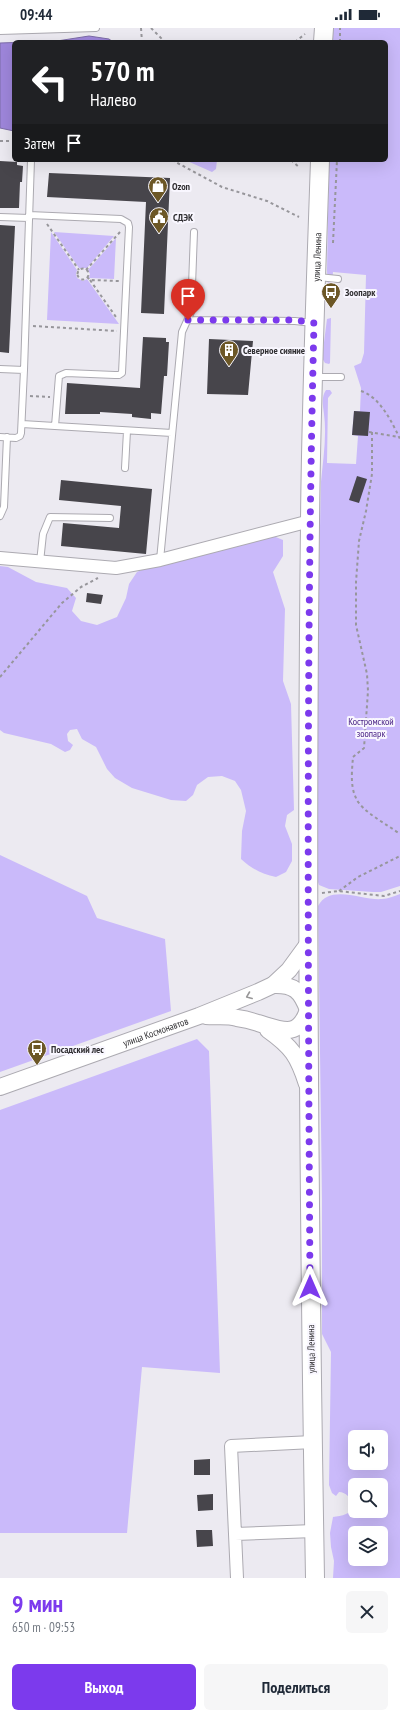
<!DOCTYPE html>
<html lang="ru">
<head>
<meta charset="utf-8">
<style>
	body { margin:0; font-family:"PT Sans Narrow",sans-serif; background:#f6f6f7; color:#1f2937; height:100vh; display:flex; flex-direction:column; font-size:15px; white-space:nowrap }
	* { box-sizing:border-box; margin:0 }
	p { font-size:13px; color:#747a83 }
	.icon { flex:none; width:22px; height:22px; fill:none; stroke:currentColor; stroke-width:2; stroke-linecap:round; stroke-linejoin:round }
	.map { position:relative; height:1550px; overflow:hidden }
	.sheet { display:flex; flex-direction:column; background:#fff; flex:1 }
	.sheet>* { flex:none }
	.hud { position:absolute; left:12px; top:12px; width:376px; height:122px; border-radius:6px; box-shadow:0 4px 16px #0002; background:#202124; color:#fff; overflow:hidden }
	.fabs { position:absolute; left:348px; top:1402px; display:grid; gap:8px }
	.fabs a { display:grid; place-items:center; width:40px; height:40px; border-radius:6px; background:#fff; box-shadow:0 4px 16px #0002; font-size:20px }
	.pin { position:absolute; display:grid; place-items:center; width:34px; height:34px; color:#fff; margin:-41px -17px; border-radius:50% 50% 50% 0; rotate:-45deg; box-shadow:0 0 4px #0007 }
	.pin .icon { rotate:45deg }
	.me { position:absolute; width:44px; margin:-22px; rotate:0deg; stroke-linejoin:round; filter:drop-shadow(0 0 3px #0008) }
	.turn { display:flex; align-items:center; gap:14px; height:84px; padding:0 12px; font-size:18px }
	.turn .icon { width:52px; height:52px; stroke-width:2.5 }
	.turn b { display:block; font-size:28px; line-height:34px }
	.then { display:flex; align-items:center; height:38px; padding:0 12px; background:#0003; gap:8px; font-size:15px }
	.round { display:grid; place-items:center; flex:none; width:42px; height:42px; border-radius:6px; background:#f6f6f7 }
	.headline { display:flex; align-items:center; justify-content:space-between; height:68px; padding:0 12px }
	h1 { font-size:24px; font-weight:700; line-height:30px; color:#7c3aed }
	.primary-button { display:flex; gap:8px; margin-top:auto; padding:8px 12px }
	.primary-button a { flex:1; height:46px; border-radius:6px; background:#7c3aed; color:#fff; font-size:16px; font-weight:700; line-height:46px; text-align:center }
	.primary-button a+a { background:#f6f6f7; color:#1f2937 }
	.status { display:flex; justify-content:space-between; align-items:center; height:28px; padding:0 20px; background:#fff; direction:ltr }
	.status svg { height:11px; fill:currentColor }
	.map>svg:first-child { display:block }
	.green { fill:#cabafa; fill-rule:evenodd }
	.water { fill:#9e86db; stroke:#7d6ca8 }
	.building { fill:#47454b }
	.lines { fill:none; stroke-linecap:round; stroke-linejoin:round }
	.service-casing { stroke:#acaab1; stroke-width:8 }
	.minor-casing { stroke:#acaab1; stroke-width:14 }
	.tertiary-casing { stroke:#acaab1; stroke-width:18 }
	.secondary-casing { stroke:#acaab1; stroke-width:20 }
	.path { stroke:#97969b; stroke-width:2; stroke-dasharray:3 3; stroke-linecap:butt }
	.service { stroke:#fff; stroke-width:6 }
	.minor { stroke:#fff; stroke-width:12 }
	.tertiary { stroke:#fff; stroke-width:16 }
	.secondary { stroke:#fff; stroke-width:18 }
	.oneway { stroke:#989798 }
	.route { stroke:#7c3aed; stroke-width:7; stroke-dasharray:0 12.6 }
	.labels { text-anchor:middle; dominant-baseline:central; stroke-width:4; stroke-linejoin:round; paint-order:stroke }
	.poi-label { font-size:10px; font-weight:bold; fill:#302f32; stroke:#f9f7ff; text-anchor:start }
	.street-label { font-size:10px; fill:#302f32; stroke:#f9f7ff }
	.park-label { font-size:10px; fill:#492285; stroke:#f9f7ff }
</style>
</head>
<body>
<div class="status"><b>09:44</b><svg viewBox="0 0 49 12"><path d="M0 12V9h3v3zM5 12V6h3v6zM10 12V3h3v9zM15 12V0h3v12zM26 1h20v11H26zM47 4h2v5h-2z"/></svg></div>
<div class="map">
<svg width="400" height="1550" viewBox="0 0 400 1550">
	<rect width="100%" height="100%" fill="#eceaf1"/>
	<path class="green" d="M332,0H400V858L381,864H373L329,861L319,857L317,851V631L321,454C323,432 327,408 324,386C323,378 321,369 326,362H330L332,365L328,370L327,435L356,436L358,408L352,407L354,383H360L361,360L354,338L361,335L364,325L366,247L333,244L331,269H329L327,243L329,132H386V14H332Z
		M185,132H217L216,141L212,144Z
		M51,204L77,242L76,246L77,250L83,253L87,251L119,296L47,292Z
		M54,204L114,208L87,240H79Z
		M116,210L114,251L89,250L90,246L88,242Z
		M331,290L330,335L329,336L325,335L322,330L327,291Z
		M271,507L283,512V528L273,544L285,581L283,653L291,676L294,782L287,787L285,798L292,816V833L286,844L276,849C262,846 252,841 241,831L242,803L246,783L241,762L235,753L222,748L208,749L197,757L193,767L186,773L171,772L132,760L115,750L107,741L96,719L82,711L77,701L70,702L67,706L68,713L73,717L70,722L65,724L51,716L4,705L0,702V538L8,539L36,554L67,560L76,570L72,583L81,593L97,597L117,589L126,570L129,556L137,544L164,532Z
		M0,827L87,868L97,890L165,911L171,983L0,1044Z
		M400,866V1550H333L334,1533L331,1519L330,1505L333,1489C337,1488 342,1488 346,1486C358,1481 350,1464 339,1464L336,1468L332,1465L329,1457L331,1324L322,1306V1171L318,878C330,855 363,873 382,871C388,871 394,868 400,866ZM355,1409H381V1435H355ZM355,1457H381V1483H355ZM355,1505H381V1531H355Z
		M197,1011L209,1023L220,1345L142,1339L127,1505H0V1082Z"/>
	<path class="water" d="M89,8L109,11L113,14H14V103L0,100V15L57,13Z"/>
	<path class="building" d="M0,133L17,134V137L23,138L22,154H20L19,180H0Z
		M49,145L170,150L164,286L141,285L146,174L47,169Z
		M0,197L15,198L9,325L0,324Z
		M143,309L166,310V314H169L167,348H164L161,386L151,385V391L132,389V386L100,384V386H65L67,355L140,360Z
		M209,311L253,313L248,367L207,366Z
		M354,383L370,384L368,408L352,407Z
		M357,448L367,451L359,475L349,472Z
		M61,452L152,461L146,526L61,518L63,495L119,500L121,478L59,472Z
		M87,565L103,567L101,576L86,574Z
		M210,1431V1447H194V1432Z
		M213,1466V1482L198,1483L197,1467Z
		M196,1502H212L213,1518L197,1519Z"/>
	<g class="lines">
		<g class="service-casing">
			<path id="service" d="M0,3L96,0
				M29,187L121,191L128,195L129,199L122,345L119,347H115L66,345L59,348L55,398L172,405
				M0,189L29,190
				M318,249L338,251
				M188,292L295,293L313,295
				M0,341L24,342L31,132
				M315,349H341
				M22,396L55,398
				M0,409L16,410L20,408L21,405L24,342
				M125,440L127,403
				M0,488L4,479L7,409
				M160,532L182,304L191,284L194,204
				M40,534L43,506L50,489L110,490"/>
		</g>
		<g class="minor-casing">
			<path id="minor" d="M0,530L116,540L160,532L310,493
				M235,1506L314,1503
				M237,1550L231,1418L313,1414"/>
		</g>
		<g class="tertiary-casing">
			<g id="tertiary">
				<path d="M206,988C216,989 228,987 237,990C244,991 252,993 258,995C282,1002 298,1011 308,982C301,963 294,956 273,957"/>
				<path d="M268,1002C292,1019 298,1028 307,1056"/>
				<path id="s1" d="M0,1059L199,988L258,964L273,957L289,942L308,916"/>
			</g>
		</g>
		<g class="secondary-casing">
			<g id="secondary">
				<path d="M323,14L324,0"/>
				<path id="s2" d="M315,1550C309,1198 306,847 310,495C311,374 316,253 320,132"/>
			</g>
		</g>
		<path class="path" d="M141,0L142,14
			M151,0L165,14
			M295,14L305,6
			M340,14V0
			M0,113H14
			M172,132L222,159L267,173L299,189
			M291,132L300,140
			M47,196L79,242
			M333,215L337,132
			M77.5 246a5.5 5.5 0 1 1 11 0a5.5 5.5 0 1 1-11 0Z
			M86,242L120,204
			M87,249L90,252L119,253
			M90,252L116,289
			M33,298L117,303
			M361,363C380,369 392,394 400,411
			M30,368L50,369
			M369,404L399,409
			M372,404V446L366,483L359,513L356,554V597L367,646L368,663L364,720L353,729C352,742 350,758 356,770C361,783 388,797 400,806
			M0,649L62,575L81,559L98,550
			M339,863L358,849L400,828
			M322,865L338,863L384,868L400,863"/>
		<use href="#service" class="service"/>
		<use href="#minor" class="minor"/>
		<use href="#tertiary" class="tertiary"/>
		<use href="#secondary" class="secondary"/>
	</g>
	<defs><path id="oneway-chevron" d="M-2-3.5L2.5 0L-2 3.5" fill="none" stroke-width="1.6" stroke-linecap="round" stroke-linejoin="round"/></defs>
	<use class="oneway" href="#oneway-chevron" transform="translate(249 968) rotate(158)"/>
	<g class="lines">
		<path class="route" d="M188,292H295L314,295C306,616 308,938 310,1259"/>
	</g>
	<defs>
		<g id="shop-pin" transform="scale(1)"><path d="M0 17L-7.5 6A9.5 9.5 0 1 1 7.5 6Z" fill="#6c5726" stroke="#f9f7ff"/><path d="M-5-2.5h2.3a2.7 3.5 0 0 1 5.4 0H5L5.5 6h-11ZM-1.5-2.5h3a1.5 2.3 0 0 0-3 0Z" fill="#fff"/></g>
		<g id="civic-pin" transform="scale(1)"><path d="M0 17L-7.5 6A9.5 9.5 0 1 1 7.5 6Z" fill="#6c5726" stroke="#f9f7ff"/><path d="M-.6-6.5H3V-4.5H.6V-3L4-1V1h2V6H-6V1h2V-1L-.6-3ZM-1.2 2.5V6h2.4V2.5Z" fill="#fff"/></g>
		<g id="bus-pin" transform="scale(1)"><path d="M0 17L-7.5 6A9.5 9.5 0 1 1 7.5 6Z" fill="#6c5726" stroke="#f9f7ff"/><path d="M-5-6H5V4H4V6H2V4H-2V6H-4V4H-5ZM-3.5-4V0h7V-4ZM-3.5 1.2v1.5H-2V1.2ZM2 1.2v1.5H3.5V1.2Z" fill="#fff"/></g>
		<g id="building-pin" transform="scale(1)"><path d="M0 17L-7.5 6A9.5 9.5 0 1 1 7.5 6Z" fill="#6c5726" stroke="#f9f7ff"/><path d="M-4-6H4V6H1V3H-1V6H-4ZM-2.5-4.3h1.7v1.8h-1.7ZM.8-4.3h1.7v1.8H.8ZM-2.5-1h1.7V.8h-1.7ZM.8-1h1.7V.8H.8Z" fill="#fff"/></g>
	</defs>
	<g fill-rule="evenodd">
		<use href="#shop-pin" x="158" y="158"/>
		<use href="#civic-pin" x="159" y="189"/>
		<use href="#bus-pin" x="331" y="264"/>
		<use href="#building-pin" x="229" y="322"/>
		<use href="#bus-pin" x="37" y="1021"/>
	</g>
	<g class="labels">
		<g class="poi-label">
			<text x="172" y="158">Ozon</text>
			<text x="173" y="189">СДЭК</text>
			<text x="345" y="264">Зоопарк</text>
			<text x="243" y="322">Северное сияние</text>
			<text x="51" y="1021">Посадский лес</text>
		</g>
		<g class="street-label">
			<text stroke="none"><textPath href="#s2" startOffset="1321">улица Ленина</textPath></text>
			<text stroke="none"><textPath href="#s1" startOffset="165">улица Космонавтов</textPath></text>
			<text transform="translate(311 1321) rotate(-91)">улица Ленина</text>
		</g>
		<g class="park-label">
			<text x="371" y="693">Костромской<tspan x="371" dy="12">зоопарк</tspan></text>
		</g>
	</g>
</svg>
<div class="fabs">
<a><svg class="icon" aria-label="sound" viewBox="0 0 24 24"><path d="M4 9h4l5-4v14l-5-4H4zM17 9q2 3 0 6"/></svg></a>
<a><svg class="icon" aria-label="search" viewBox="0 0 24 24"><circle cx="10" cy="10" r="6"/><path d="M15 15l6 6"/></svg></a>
<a><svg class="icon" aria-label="layers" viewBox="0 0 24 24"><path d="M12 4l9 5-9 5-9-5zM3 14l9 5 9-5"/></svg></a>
</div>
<div class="pin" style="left:188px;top:292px;background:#d93025"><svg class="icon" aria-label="arrive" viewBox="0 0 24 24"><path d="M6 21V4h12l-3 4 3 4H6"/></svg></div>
<svg class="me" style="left:310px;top:1259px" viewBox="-20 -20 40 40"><path d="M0-17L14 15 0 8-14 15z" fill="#7c3aed" stroke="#fff" stroke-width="4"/></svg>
<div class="hud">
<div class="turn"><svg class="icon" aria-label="left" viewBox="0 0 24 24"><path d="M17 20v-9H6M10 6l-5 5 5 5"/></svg><div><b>570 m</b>Налево</div></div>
<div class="then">Затем<svg class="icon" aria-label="arrive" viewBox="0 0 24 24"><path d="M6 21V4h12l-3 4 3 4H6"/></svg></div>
</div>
</div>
<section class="sheet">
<div class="headline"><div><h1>9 мин</h1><p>650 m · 09:53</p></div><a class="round"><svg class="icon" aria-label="close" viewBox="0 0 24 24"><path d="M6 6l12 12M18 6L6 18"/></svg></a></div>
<div class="primary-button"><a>Выход</a><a>Поделиться</a></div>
</section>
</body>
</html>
